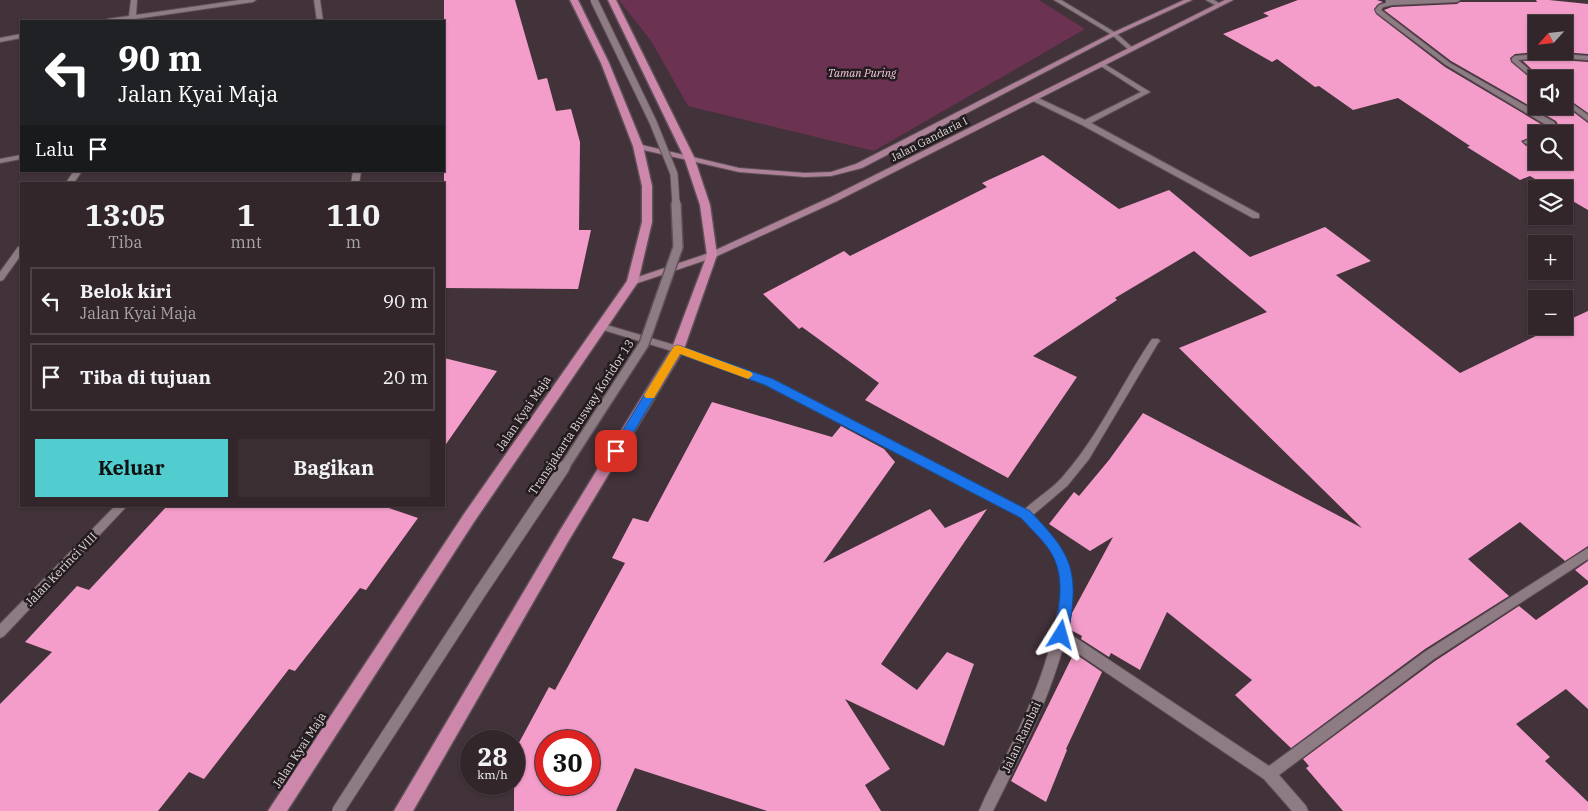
<!DOCTYPE html>
<html lang="id">
<head>
<meta charset="utf-8">
<style>
	body { margin:0; font-family:"IBM Plex Serif",serif; background:#3a2e33; color:#f1f3f6; height:100vh; display:flex; flex-direction:column; font-size:19px; white-space:nowrap }
	* { box-sizing:border-box; margin:0 }
	p { font-size:16px; color:#a8a5a9 }
	.icon { flex:none; width:28px; height:28px; fill:none; stroke:currentColor; stroke-width:2; stroke-linecap:round; stroke-linejoin:round }
	.map { position:relative; flex:1; overflow:hidden }
	.details { position:absolute; left:20px; top:182px; width:425px; height:325px; display:flex; flex-direction:column; background:#32262b; border-radius:0px; box-shadow:0 1px 4px #0004,0 0 0 1px #4d4347 }
	.details>* { flex:none }
	.banner { position:absolute; left:20px; top:20px; width:425px; height:152px; border-radius:0px; box-shadow:0 1px 4px #0004,0 0 0 1px #4d4347; background:#202124; color:#fff; overflow:hidden }
	.needle { width:32px; rotate:243deg }
	.buttons { position:absolute; left:1528px; top:15px; display:grid; gap:10px }
	.buttons a { display:grid; place-items:center; width:45px; height:45px; border-radius:0px; background:#32262b; box-shadow:0 1px 4px #0004,0 0 0 1px #4d4347; font-size:25px }
	.speed { position:absolute; left:460px; top:730px; display:flex; gap:10px; font-size:25px; font-weight:700; text-align:center }
	.speed>* { display:grid; place-content:center; width:65px; height:65px; border-radius:50%; background:#32262b; box-shadow:0 1px 4px #0004,0 0 0 1px #4d4347; line-height:1 }
	.speed small { font-size:12px; font-weight:400 }
	.speed .limit { border:8px solid #d22; background:#fff; color:#111 }
	.pin { position:absolute; display:grid; place-items:center; width:42px; height:42px; color:#fff; margin:-21px; border-radius:10px; box-shadow:0 2px 8px #0006 }
	.me { position:absolute; width:55px; margin:-28px; rotate:8deg; stroke-linejoin:round; filter:drop-shadow(0 0 4px #0008) }
	.turn { display:flex; align-items:center; gap:18px; height:105px; padding:0 15px; font-size:22px }
	.turn .icon { width:65px; height:65px; stroke-width:2.5 }
	.turn b { display:block; font-size:35px; line-height:42px }
	.then { display:flex; align-items:center; height:48px; padding:0 15px; background:#0003; gap:10px; font-size:19px }
	.eta { display:flex; justify-content:space-evenly; align-items:center; height:85px; text-align:center }
	.eta b { font-size:30px; font-weight:700; line-height:35px }
	.button { display:flex; gap:10px; margin-top:auto; padding:10px 15px }
	.button a { flex:1; height:58px; border-radius:0px; background:#52cdcf; color:#111; font-size:20px; font-weight:700; line-height:58px; text-align:center }
	.button a+a { background:#3a2e33; color:#f1f3f6 }
	ul { padding:0; list-style:none }
	li { display:flex; align-items:center; gap:15px; height:68px; margin:0 10px 8px; padding:0 5px; border:2px solid #4d4347; border-radius:0px }
	li div { flex:1 }
	li b { display:block; font-size:19px }
	li em { font-style:normal }
	.map>svg:first-child { display:block }
	.green { fill:#6b3251 }
	.building { fill:#f49dca; fill-rule:evenodd }
	.lines { fill:none; stroke-linecap:round; stroke-linejoin:round }
	.lane-casing { stroke:#5f5157; stroke-width:2 }
	.street-casing { stroke:#5f5157; stroke-width:2 }
	.secondary-casing { stroke:#5f5157; stroke-width:2 }
	.primary-casing { stroke:#5f5157; stroke-width:3 }
	.lane { fill:#8e7c84; fill-rule:evenodd }
	.street { fill:#8e7c84; fill-rule:evenodd }
	.secondary { fill:#ad8198; fill-rule:evenodd }
	.primary { fill:#cc87ab; fill-rule:evenodd }
	.lane-bridge-far2-casing { stroke:#5f5157; stroke-width:9; stroke-linecap:butt }
	.lane-bridge-far1-casing { stroke:#5f5157; stroke-width:12; stroke-linecap:butt }
	.lane-bridge-casing { stroke:#5f5157; stroke-width:14; stroke-linecap:butt }
	.lane-bridge-far2 { stroke:#8e7c84; stroke-width:7 }
	.lane-bridge-far1 { stroke:#8e7c84; stroke-width:9 }
	.lane-bridge { stroke:#8e7c84; stroke-width:12 }
	.route { fill:#1a73e8; stroke:#114b97 }
	.slow { fill:#f59e0b }
	.labels { text-anchor:middle; dominant-baseline:central; stroke-width:5; stroke-linejoin:round; paint-order:stroke }
	.far-park-label { font-size:11px; font-style:italic; fill:#f7c9df; stroke:#231c1f }
	.far-street-label { font-size:11px; fill:#ded4d8; stroke:#231c1f }
	.street-label { font-size:12px; fill:#ded4d8; stroke:#231c1f }
</style>
</head>
<body>
<div class="map">
<svg width="1588" height="811" viewBox="0 0 1588 811">
	<rect width="100%" height="100%" fill="#423239"/>
	<path class="green" d="M619,0H1039L1085,29L874,151L688,106L651,41Z"/>
	<path class="building" d="M444,0H515L538,80L547,78L556,111L571,109L580,142L579,230H591L578,289L444,288Z
		M1298,0H1377L1383,2L1378,4L1374,9L1376,14L1445,67L1546,127L1538,134L1521,141L1526,146L1536,143V161H1564V134H1554L1560,128L1556,121L1451,61L1384,10L1392,7L1457,4L1460,2H1537L1536,0H1549L1588,4V54L1549,51H1564V24H1536V51H1546L1515,54L1510,58L1511,62L1536,83V106L1564,105L1588,123V210L1564,196V189H1552L1530,176L1520,180L1467,147L1470,146L1398,98L1353,110L1319,86L1315,87L1277,59L1272,62L1223,34L1269,16L1263,13Z
		M1547,59L1588,62V113L1564,96V79H1542L1523,61Z
		M1043,155L1119,209L1169,190L1250,257L1325,227L1371,261L1336,275L1460,373L1556,326H1564V322L1588,311V546L1565,561L1520,522L1468,559L1509,596L1425,649L1291,748L1235,695L1252,680L1167,612L1140,670L1111,653L1109,657L1081,639L1082,636L1069,629L1072,613L1113,537L1090,551L1049,524L1074,492L1079,496L1109,460L1143,413L1362,528L1179,348L1267,312L1194,251L1115,298L1117,300L1033,356L1077,377L1008,478L865,400L879,383L802,327L799,329L763,294L844,251L850,256L987,187L982,183Z
		M444,358L497,371L444,447Z
		M712,402L832,437L841,426L884,449L895,462L823,563L930,509L945,528L987,509L881,664L917,690L947,652L974,664L944,746L845,699L890,769L865,785L881,811H767L635,768L616,811H514V752L549,687L555,690L625,563L612,558L633,518L648,522ZM546,741H589V784H546Z
		M167,506H383L418,518L366,590L360,588L295,671L289,669L204,779L189,772L158,811H0V704L52,652L25,642L77,586L89,590Z
		M1588,561V581L1575,570Z
		M1588,584V709L1566,689L1516,724L1550,757L1545,761L1588,802V811H1343L1306,768L1309,766L1303,759L1435,661L1519,606L1536,620Z
		M1074,653L1102,672L1066,749L1067,750L1046,802L1011,781Z"/>
	<g class="lines">
		<g class="lane-casing">
			<path id="lane" d="M1206,0H1214L1222,5L1217,6Z
				M1099,63H1103L1150,92L1091,123L1259,214V218H1253L1082,125L1029,99L1036,97L1085,120L1141,92L1099,65Z"/>
		</g>
		<g class="street-casing">
			<path id="street" d="M131,0H137L136,15L240,0H256L253,2L135,19V21H129V20L104,21L107,19L129,16Z
				M314,0H320L323,21H317Z
				M1054,0H1061L1116,33L1134,49L1129,50L1112,35Z
				M1386,0H1460L1457,2L1392,5L1383,7L1381,10L1450,63L1554,122L1558,128C1553,134 1548,134 1540,134L1550,127L1548,126L1446,65L1377,13L1375,10L1379,5L1386,3Z
				M21,34V38L0,42V38Z
				M1547,53L1588,56V60L1547,57L1518,60L1539,78L1540,79H1536V81L1512,61V58L1515,56Z
				M1564,98L1588,115V121L1564,103Z
				M1536,136V141L1527,144L1523,142Z
				M21,155V159L0,163V159Z
				M74,171H82L73,184H65Z
				M353,171H361L359,184H351Z
				M21,246V255L3,280L0,281V272L18,247Z
				M600,323L681,347L772,379L1025,509C1038,497 1054,488 1065,474C1100,434 1122,383 1152,339H1158L1160,341L1158,343L1089,459L1067,486L1033,515C1075,560 1077,573 1067,632L1269,766L1426,651L1588,548V559L1434,659L1279,775L1306,806L1308,811H1292L1264,779L1064,644C1048,703 1020,757 993,811H979C987,792 997,774 1006,756C1028,711 1048,666 1057,616C1060,602 1064,585 1060,571C1055,550 1036,533 1022,518L766,385L675,352L597,328L595,326Z
				M115,506H127L4,636L0,638V624Z"/>
		</g>
		<g class="secondary-casing">
			<path id="secondary" d="M1184,0H1192L1116,35L862,168L831,176L805,177L739,172L635,148L634,146L638,144L739,168L805,173L831,172L856,164L1112,33Z
				M1225,0H1233L837,201L715,257L632,285L628,282L629,280L709,253L831,197Z"/>
		</g>
		<g class="primary-casing">
			<path id="primary" d="M570,0H578L609,63L643,146L652,186V222L638,282L474,522L287,811H268L464,514L627,281L642,222V186L633,146L601,63Z
				M608,0H616L694,157L710,205L717,255L684,349L569,540L413,811H394L559,532L672,348L707,255L700,205L684,157Z"/>
		</g>
		<use href="#lane" class="lane"/>
		<use href="#street" class="street"/>
		<use href="#secondary" class="secondary"/>
		<use href="#primary" class="primary"/>
		<g class="lane-bridge-far2-casing">
			<path id="lane-bridge-far2" d="M594,0L653,122L674,174L676,204"/>
		</g>
		<g class="lane-bridge-far1-casing">
			<path id="lane-bridge-far1" d="M563,469L644,344L678,247L676,203"/>
		</g>
		<g class="lane-bridge-casing">
			<path id="lane-bridge" d="M338,811L479,594L564,467"/>
		</g>
		<use href="#lane-bridge-far2" class="lane-bridge-far2"/>
		<use href="#lane-bridge-far1" class="lane-bridge-far1"/>
		<use href="#lane-bridge" class="lane-bridge"/>
	</g>
	<path class="route" d="M678,345L773,379L1030,511C1061,544 1078,561 1072,609C1070,619 1070,631 1066,640L1061,642L1056,640L1054,635C1059,605 1067,575 1048,548C1040,537 1030,528 1021,518L765,385L680,354L620,455H612L610,451L612,448L674,346Z"/>
	<path class="slow" d="M678,345L751,372L753,375L748,379L680,354L654,398H646L644,395L646,392L674,346Z"/>
	<g class="labels">
		<g class="far-park-label">
			<text x="862" y="73">Taman Puring</text>
		</g>
		<g class="far-street-label">
			<text transform="translate(929 139) rotate(-27)">Jalan Gandaria I</text>
		</g>
		<g class="street-label">
			<text transform="translate(523 413) rotate(-56)">Jalan Kyai Maja</text>
			<text transform="translate(581 417) rotate(-57)">Transjakarta Busway Koridor 13</text>
			<text transform="translate(61 569) rotate(-46)">Jalan Kerinci VIII</text>
			<text transform="translate(1021 737) rotate(-65)">Jalan Rambai</text>
			<text transform="translate(299 750) rotate(-57)">Jalan Kyai Maja</text>
		</g>
	</g>
</svg>
<div class="buttons">
<a><svg class="needle" viewBox="-14 -14 28 28"><path d="M0-13l5 13h-10z" fill="#e53935"/><path d="M0 13l5-13h-10z" fill="#a8a5a9"/></svg></a>
<a><svg class="icon" aria-label="sound" viewBox="0 0 24 24"><path d="M4 9h4l5-4v14l-5-4H4zM17 9q2 3 0 6"/></svg></a>
<a><svg class="icon" aria-label="search" viewBox="0 0 24 24"><circle cx="10" cy="10" r="6"/><path d="M15 15l6 6"/></svg></a>
<a><svg class="icon" aria-label="layers" viewBox="0 0 24 24"><path d="M12 4l9 5-9 5-9-5zM3 14l9 5 9-5"/></svg></a>
<a>+</a>
<a>−</a>
</div>
<div class="speed"><div>28<small>km/h</small></div><div class="limit">30</div></div>
<div class="pin" style="left:616px;top:451px;background:#d93025"><svg class="icon" aria-label="arrive" viewBox="0 0 24 24"><path d="M6 21V4h12l-3 4 3 4H6"/></svg></div>
<svg class="me" style="left:1061px;top:635px" viewBox="-20 -20 40 40"><path d="M0-17L14 15 0 8-14 15z" fill="#1a73e8" stroke="#fff" stroke-width="4"/></svg>
<div class="banner">
<div class="turn"><svg class="icon" aria-label="left" viewBox="0 0 24 24"><path d="M17 20v-9H6M10 6l-5 5 5 5"/></svg><div><b>90 m</b>Jalan Kyai Maja</div></div>
<div class="then">Lalu<svg class="icon" aria-label="arrive" viewBox="0 0 24 24"><path d="M6 21V4h12l-3 4 3 4H6"/></svg></div>
</div>
<section class="details">
<div class="eta">
<div><b>13:05</b><p>Tiba</p></div>
<div><b>1</b><p>mnt</p></div>
<div><b>110</b><p>m</p></div>
</div>
<ul>
<li><svg class="icon" aria-label="left" viewBox="0 0 24 24"><path d="M17 20v-9H6M10 6l-5 5 5 5"/></svg><div><b>Belok kiri</b><p>Jalan Kyai Maja</p></div><em>90 m</em></li>
<li><svg class="icon" aria-label="arrive" viewBox="0 0 24 24"><path d="M6 21V4h12l-3 4 3 4H6"/></svg><div><b>Tiba di tujuan</b></div><em>20 m</em></li>
</ul>
<div class="button"><a>Keluar</a><a>Bagikan</a></div>
</section>
</div>
</body>
</html>
